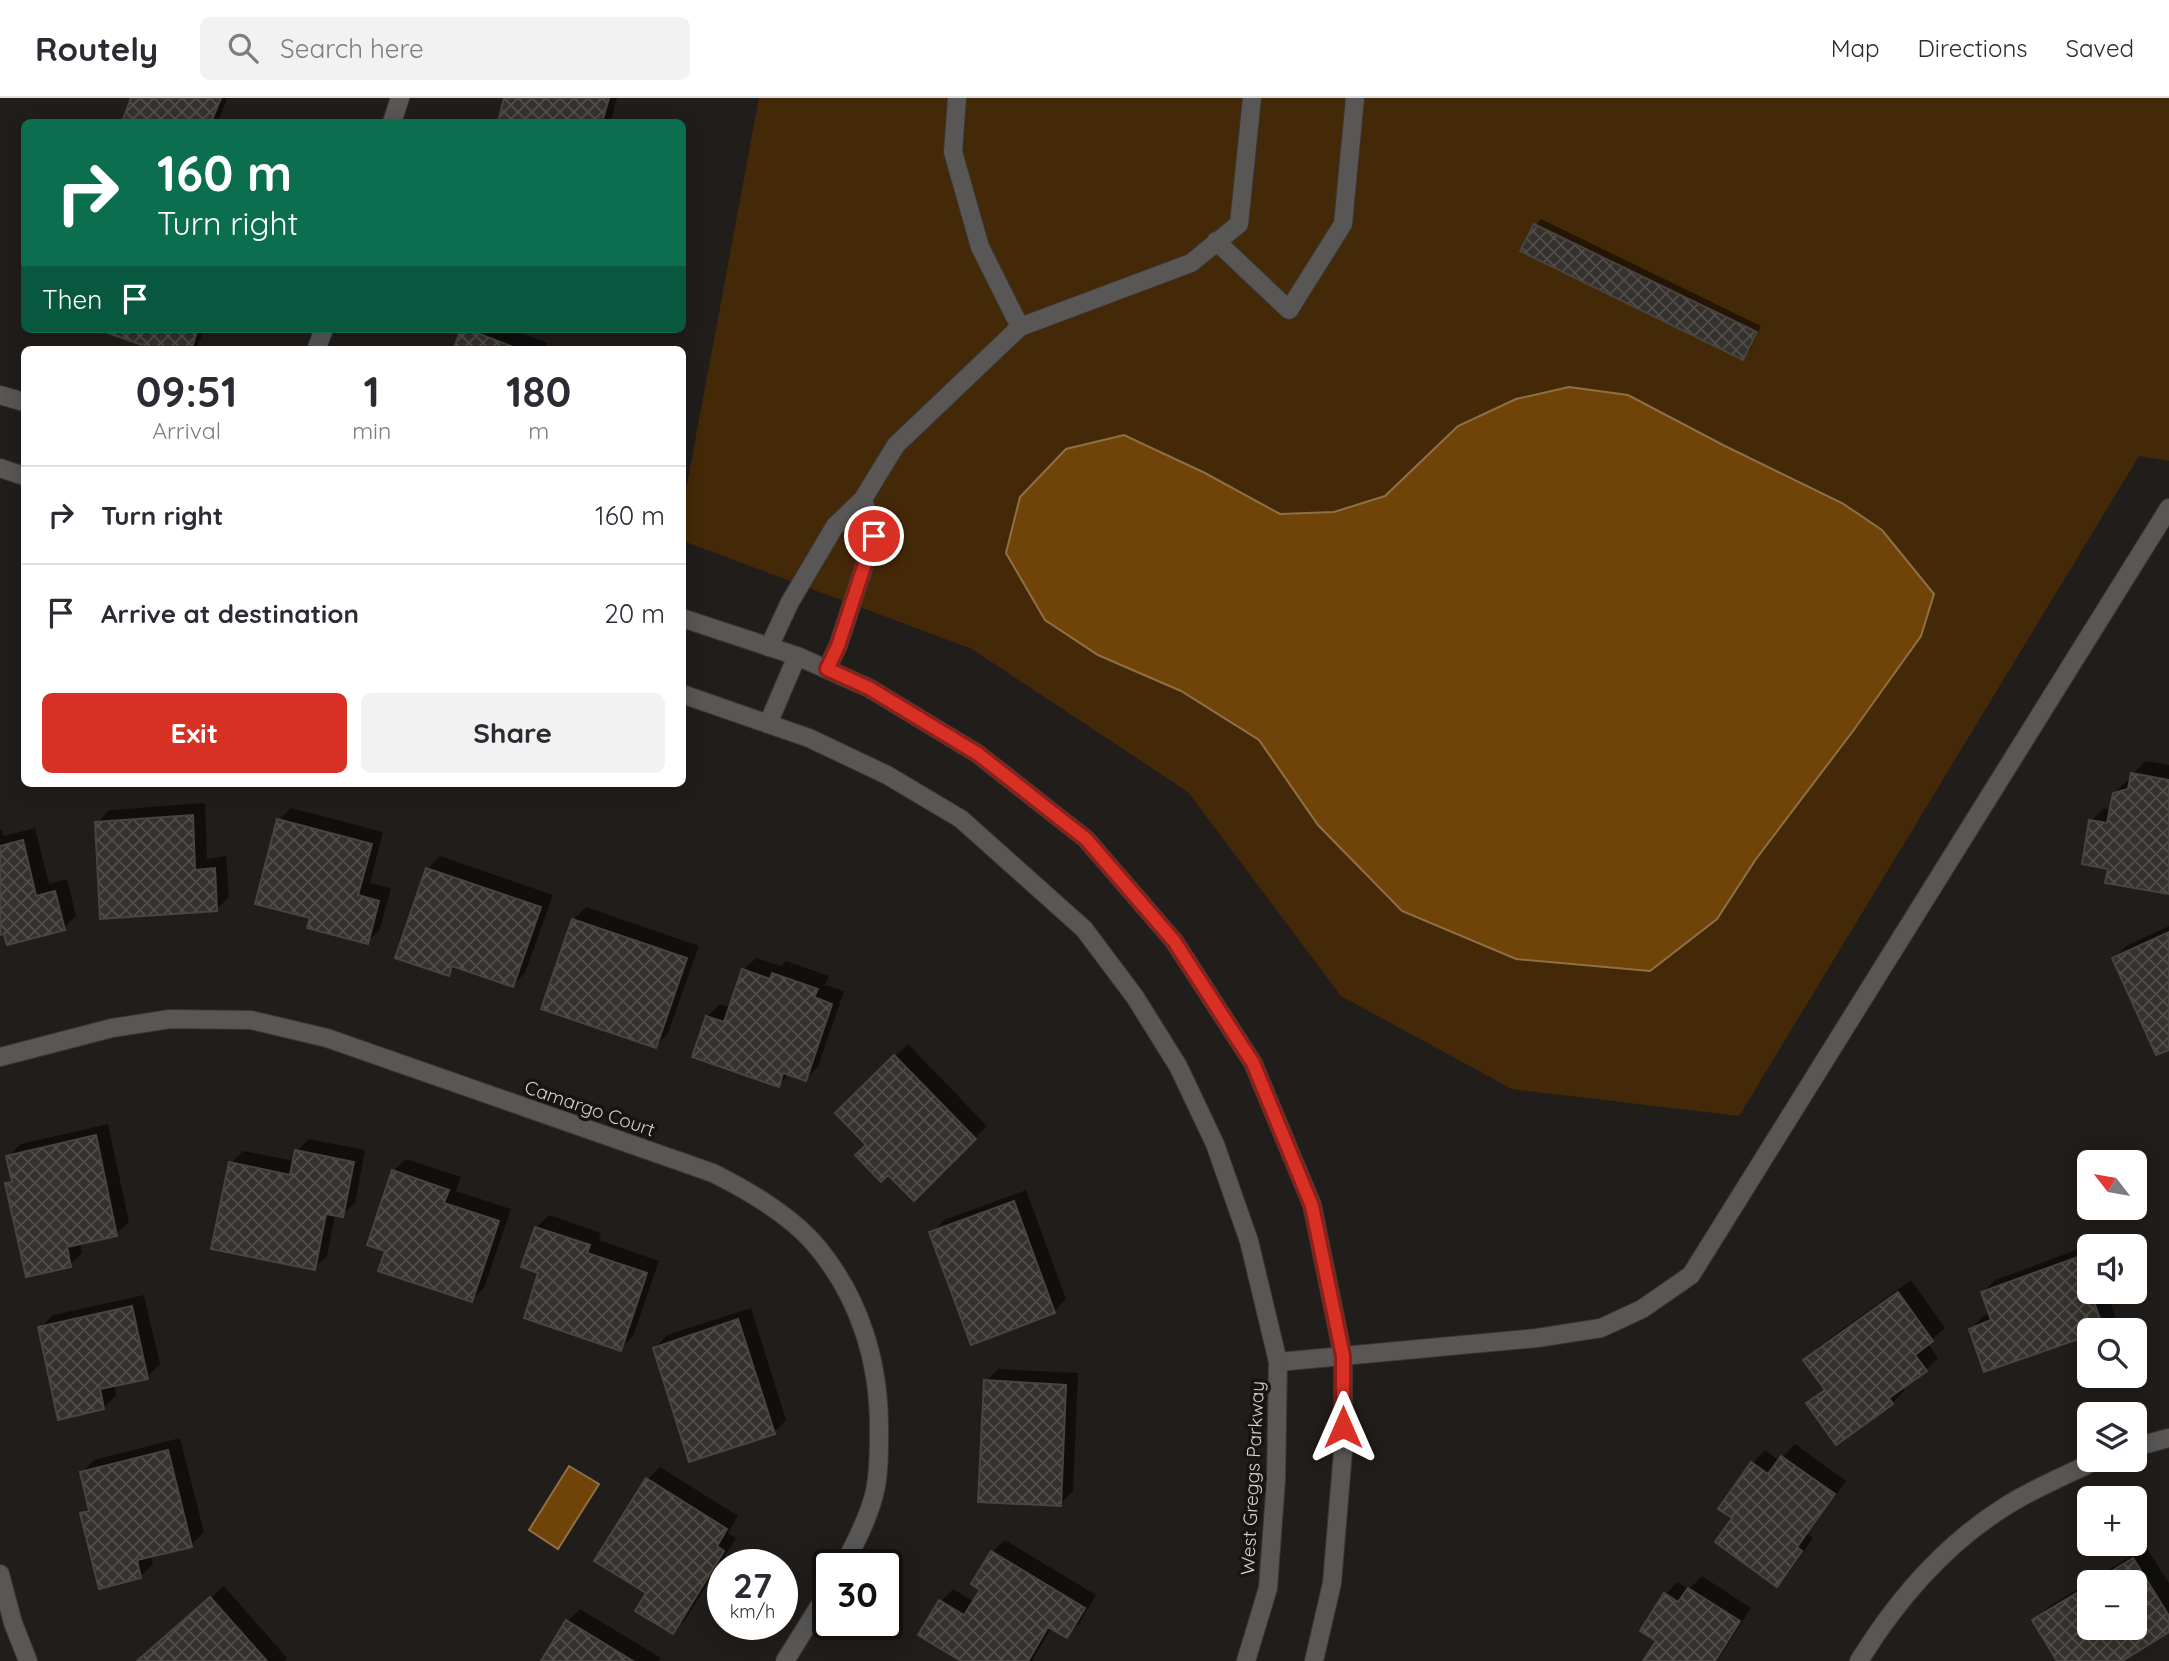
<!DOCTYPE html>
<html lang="en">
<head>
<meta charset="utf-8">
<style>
	body { margin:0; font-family:Quicksand,sans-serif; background:#f2f2f3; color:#2b2b33; height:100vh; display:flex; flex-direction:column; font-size:26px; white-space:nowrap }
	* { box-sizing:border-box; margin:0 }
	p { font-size:23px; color:#7c7c81 }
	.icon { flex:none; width:38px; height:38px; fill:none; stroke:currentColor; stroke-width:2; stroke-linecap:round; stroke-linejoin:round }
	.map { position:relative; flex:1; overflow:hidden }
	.panel { position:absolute; left:21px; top:248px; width:665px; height:441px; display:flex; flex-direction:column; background:#fff; border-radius:10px; box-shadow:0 4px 18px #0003 }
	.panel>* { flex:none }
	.guide { position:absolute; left:21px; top:21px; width:665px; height:214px; border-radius:10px; box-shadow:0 4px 18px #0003; background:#0b6e4f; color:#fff; overflow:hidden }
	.needle { width:46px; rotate:301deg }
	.buttons { position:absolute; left:2077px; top:1052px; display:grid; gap:14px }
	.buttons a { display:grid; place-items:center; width:70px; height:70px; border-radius:10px; background:#fff; box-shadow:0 4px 18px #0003; font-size:35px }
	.speed { position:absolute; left:707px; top:1451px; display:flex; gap:14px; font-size:35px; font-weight:700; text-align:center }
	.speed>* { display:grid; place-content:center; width:91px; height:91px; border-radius:50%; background:#fff; box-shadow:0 4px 18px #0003; line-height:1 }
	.speed small { font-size:18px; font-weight:400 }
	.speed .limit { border:4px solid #111; border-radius:10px; background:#fff; color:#111 }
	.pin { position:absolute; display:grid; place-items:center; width:60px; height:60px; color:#fff; margin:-30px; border:4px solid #fff; border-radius:50%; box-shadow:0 2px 7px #0007 }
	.me { position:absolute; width:77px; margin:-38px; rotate:0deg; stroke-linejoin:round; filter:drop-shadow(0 0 5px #0008) }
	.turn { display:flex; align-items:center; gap:24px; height:147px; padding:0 21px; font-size:32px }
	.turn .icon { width:91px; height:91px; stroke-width:2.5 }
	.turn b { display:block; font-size:49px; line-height:60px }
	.then { display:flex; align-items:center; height:66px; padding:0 21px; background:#0003; gap:14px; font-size:26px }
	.eta { display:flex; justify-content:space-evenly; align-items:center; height:119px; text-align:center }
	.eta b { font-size:42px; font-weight:700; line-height:49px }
	.action { display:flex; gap:14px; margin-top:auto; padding:14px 21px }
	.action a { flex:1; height:80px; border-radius:10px; background:#d93025; color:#fff; font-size:28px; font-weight:700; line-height:80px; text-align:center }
	.action a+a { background:#f2f2f3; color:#2b2b33 }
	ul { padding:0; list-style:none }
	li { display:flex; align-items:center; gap:21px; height:98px; padding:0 21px; border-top:2px solid #e1e1e2 }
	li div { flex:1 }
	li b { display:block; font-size:26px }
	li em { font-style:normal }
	header { display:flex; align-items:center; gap:42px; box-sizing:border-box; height:98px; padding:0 35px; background:#fff; border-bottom:2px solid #e1e1e2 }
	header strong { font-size:33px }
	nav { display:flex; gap:38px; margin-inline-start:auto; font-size:24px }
	.search { width:490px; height:63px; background:#f2f2f3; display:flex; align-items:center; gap:18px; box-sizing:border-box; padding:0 24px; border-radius:10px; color:#7c7c81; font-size:26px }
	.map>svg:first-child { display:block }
	.grass { fill:#442909 }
	.water { fill:#704409; stroke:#8f7045; stroke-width:2 }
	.shadow { fill:#0007; fill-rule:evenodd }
	.building { fill:url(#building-cross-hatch); stroke:#48443f; stroke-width:2 }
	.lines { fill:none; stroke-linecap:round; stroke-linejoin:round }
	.lane-casing { stroke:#3a3734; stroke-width:20 }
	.street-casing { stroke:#3a3734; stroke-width:20 }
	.lane { stroke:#595755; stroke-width:18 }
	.street { stroke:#595755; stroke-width:18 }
	.route-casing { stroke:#8d1f18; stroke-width:18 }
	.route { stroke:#d93025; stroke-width:12 }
	.labels { text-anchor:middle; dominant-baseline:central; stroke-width:7; stroke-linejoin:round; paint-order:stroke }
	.street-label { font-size:19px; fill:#d7d5d2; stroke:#181411 }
</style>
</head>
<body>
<header>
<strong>Routely</strong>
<div class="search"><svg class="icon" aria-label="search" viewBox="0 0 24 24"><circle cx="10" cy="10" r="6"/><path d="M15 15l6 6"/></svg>Search here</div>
<nav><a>Map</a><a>Directions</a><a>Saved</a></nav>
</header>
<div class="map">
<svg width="2169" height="1563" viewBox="0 0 2169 1563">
	<defs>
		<pattern id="building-cross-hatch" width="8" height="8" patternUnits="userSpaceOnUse" patternTransform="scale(1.75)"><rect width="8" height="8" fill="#35312d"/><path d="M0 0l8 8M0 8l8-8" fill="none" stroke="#524e4b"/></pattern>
	</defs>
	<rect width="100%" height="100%" fill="#211d1a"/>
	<path class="grass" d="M759,0H2169V363L2139,358L1739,1018L1512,991L1341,898L1188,694L972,551L683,443V408Z"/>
	<path class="water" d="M1569,289L1628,297L1723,347L1842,405L1882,432L1934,496L1921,538L1853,633L1756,761L1717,821L1650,873L1516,861L1402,813L1318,727L1259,642L1181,593L1098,557L1045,522L1006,455L1020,399L1066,351L1124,337L1205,375L1280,416L1334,414L1385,398L1458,328L1516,301Z
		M569,1368L599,1386L558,1451L529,1432Z"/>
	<path class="shadow" d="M133,0H227L218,24H124Z
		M506,0H617L611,24H500Z
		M1541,121L1761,228L1749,254L1743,259L1522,152L1536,127Z
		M101,231H205L195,252H161Z
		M462,231H511L547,245L544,252H454Z
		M2145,663L2169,667V795L2110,769L2091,723L2104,710L2111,712L2114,695L2127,683L2132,682L2133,676Z
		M205,705L207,761L226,758L229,799L217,811L97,725L109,712Z
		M291,710L383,734L370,785L391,790L380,831L368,844L312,819L279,722Z
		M35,730L49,786L67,781L76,818L64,830L0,835V732L2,731L4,738Z
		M440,758L553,797L525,875L513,887L457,868L448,876L397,859L428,770Z
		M586,809L699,848L668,935L656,948L573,822Z
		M2169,828V950L2114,861L2126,848Z
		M756,860L781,868L786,863L829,878L825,887L844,893L818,969L805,981L789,976L778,987L707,919L720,906L730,910L743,872Z
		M908,946L987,1028L914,1100L868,1047L837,1015Z
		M108,1026L129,1124L116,1136L80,1144L82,1155L70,1167L7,1085L13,1080L8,1058L21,1046Z
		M309,1041L365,1052L355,1105L342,1117L335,1116L327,1158L314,1170L231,1065L243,1053L295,1063L297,1053Z
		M406,1061L461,1079L456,1093L511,1111L484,1190L471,1202L387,1152L393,1073Z
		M1026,1092L1066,1201L1054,1214L932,1135L944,1122Z
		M549,1117L601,1135L599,1142L659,1163L633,1238L620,1251L536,1130Z
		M2090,1147V1194H2107L2115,1218L2103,1230L2098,1232L1971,1231L1983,1218L1991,1216L1983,1194L1995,1182Z
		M1911,1182L1945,1230L1928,1245L1938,1260L1926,1272L1902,1289L1905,1292L1892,1305L1836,1345L1808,1306L1826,1290L1806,1262L1818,1249Z
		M144,1197L160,1266L147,1279L114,1286L116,1297L104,1310L40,1230L53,1217Z
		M751,1210L786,1322L774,1334L655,1250L667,1237Z
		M998,1271L1078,1275L1073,1393L1060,1406L986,1283Z
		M180,1340L204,1434L191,1447L151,1457L153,1466L140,1479L82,1416L90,1408L82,1375L94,1362Z
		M1795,1346L1846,1383L1808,1436L1813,1440L1789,1474L1777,1486L1734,1420L1720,1410L1753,1365L1765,1352L1779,1363Z
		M660,1369L738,1418L728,1435L736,1440L685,1522L672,1534L649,1495L647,1382Z
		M1005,1442L1096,1497L1079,1526L1066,1538L1052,1529L1032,1563H965L941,1503L953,1491L975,1504L982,1491L992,1454Z
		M2146,1449L2169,1485V1532L2119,1563H2060L2035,1523L2047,1510ZM2090,1484H2135V1530H2090Z
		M1702,1478L1751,1510L1717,1563H1645L1658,1542L1665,1497L1677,1484L1689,1491Z
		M224,1488L287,1560L284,1563H139Z
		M580,1511L661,1560L659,1563H543L567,1524Z"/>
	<path class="building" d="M131,0H221L211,24H122Z
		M504,0H609L602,24H498Z
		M1534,126L1757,234L1743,262L1520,153Z
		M97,231H198L191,252H156Z
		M461,231H467L521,252H453Z
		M2131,675L2169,682V796L2105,785L2108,771L2082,766L2089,722L2107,725L2113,695L2128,691Z
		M193,717L195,772L215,770L217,813L100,821L95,724Z
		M277,721L372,746L358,797L379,803L368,846L307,830L310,820L255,806Z
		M23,742L36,798L55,793L65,832L7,847L4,836L0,837V748Z
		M426,770L541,809L513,889L452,868L449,878L395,860Z
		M572,821L687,860L656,950L541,911Z
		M2169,834V952L2156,957L2112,860Z
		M742,871L770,881L772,875L818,891L814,899L832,906L806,983L783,975L779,989L692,959L706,918L724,924Z
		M894,957L976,1041L914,1103L888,1077L881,1084L855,1057L866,1047L835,1015Z
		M96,1037L117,1138L67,1149L71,1169L26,1179L5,1085L12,1084L6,1058Z
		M295,1052L354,1064L343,1119L326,1116L315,1172L211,1151L229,1064L290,1077Z
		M392,1072L449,1092L444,1105L499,1123L472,1204L378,1173L385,1153L367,1147Z
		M1014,1103L1055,1215L971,1247L929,1134Z
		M535,1129L590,1147L587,1155L647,1175L621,1253L524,1220L538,1175L521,1169Z
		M2078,1159L2104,1232H2090V1237L1984,1274L1969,1231L1991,1222L1981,1194Z
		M1898,1194L1933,1243L1915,1257L1927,1273L1889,1300L1893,1306L1836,1347L1806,1305L1825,1292L1803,1262Z
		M132,1208L148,1281L100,1291L104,1311L58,1322L38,1229Z
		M738,1221L775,1336L689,1364L653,1250Z
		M984,1282L1066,1287L1061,1408L978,1404Z
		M168,1352L192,1449L137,1462L141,1480L99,1491L80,1415L89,1413L80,1374Z
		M1781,1358L1835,1396L1797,1449L1802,1453L1777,1489L1715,1444L1732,1420L1718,1411L1751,1364L1768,1376Z
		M646,1380L727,1431L717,1448L724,1453L673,1536L635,1513L646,1495L594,1463Z
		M991,1453L1085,1510L1067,1540L1048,1529L1028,1563H961L918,1537L939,1502L964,1517L980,1492L971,1486Z
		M2133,1460L2169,1518V1534L2122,1563H2057L2032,1522L2090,1487V1530H2135V1484H2094Z
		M1688,1490L1740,1523L1715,1563H1643L1656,1543L1640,1533L1664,1495L1678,1504Z
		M210,1499L267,1563H137Z
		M566,1522L633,1563H541Z"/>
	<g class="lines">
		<g class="lane-casing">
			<path id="lane" d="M957,0L953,54L980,149L1020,229
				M1216,143L1289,212L1343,126L1355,0
				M769,549L790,504L835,428L863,401L896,347L1020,229L1191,165L1239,126L1252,0
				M827,571L838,548L874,438L863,401
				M768,626L797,558
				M1278,1264L1537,1240L1601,1230L1642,1211L1691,1177L2169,410"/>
		</g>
		<g class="street-casing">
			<path id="street" d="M392,24L400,0
				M316,252L324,231
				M0,297L24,304
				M0,370L24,378
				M682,520L797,558L869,590L978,656L1086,741L1174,843L1253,965L1312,1107L1343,1258V1353L1332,1485L1314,1563
				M682,596L809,640L887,677L961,721L1084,831L1135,899L1178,968L1215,1046L1249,1143L1278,1264L1276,1382L1268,1490L1246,1563
				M0,959L112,930L170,921L251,922L327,940L713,1075C747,1092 787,1115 813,1144C860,1198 880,1265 879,1335C879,1355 879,1374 875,1393C869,1419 856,1444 844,1466
				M2135,1349L2169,1340
				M0,1476L13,1525L28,1563
				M785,1563L828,1494
				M1859,1563C1896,1503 1945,1446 2006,1408C2034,1390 2067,1377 2097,1362"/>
		</g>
		<use href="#lane" class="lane"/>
		<use href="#street" class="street"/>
	</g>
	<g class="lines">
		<g class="route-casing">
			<path id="route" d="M874,438L838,548L827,571L869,590L978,656L1086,741L1174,843L1253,965L1312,1108L1343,1258V1329"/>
		</g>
		<use href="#route" class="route"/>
	</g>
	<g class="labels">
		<g class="street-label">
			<text transform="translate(590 1010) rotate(19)">Camargo Court</text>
			<text transform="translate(1252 1380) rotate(-87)">West Greggs Parkway</text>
		</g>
	</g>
</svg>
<div class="buttons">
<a><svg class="needle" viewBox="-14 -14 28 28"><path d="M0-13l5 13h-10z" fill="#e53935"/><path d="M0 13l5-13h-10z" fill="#7c7c81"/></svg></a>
<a><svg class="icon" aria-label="sound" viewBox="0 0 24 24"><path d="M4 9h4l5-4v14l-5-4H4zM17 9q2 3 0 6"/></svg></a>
<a><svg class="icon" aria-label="search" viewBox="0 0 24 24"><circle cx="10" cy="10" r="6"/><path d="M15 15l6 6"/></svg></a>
<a><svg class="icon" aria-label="layers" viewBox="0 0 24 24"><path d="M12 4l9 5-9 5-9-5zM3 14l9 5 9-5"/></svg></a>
<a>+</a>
<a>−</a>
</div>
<div class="speed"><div>27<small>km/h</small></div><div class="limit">30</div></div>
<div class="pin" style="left:874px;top:438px;background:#d93025"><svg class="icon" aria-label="arrive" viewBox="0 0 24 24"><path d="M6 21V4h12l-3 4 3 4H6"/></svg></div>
<svg class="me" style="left:1343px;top:1329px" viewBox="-20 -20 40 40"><path d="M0-17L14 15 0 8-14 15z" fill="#d93025" stroke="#fff" stroke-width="4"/></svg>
<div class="guide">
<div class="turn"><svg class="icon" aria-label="right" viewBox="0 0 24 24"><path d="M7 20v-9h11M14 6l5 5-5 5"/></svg><div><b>160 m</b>Turn right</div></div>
<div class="then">Then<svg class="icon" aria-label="arrive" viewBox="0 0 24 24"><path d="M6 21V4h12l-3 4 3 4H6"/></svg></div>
</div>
<section class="panel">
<div class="eta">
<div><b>09:51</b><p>Arrival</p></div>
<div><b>1</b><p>min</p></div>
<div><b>180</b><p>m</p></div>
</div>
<ul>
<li><svg class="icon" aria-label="right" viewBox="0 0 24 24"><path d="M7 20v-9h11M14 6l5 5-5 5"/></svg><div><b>Turn right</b></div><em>160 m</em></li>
<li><svg class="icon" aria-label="arrive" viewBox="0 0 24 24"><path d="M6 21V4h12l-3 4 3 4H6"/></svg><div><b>Arrive at destination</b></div><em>20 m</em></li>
</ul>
<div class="action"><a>Exit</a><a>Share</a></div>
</section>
</div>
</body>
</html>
